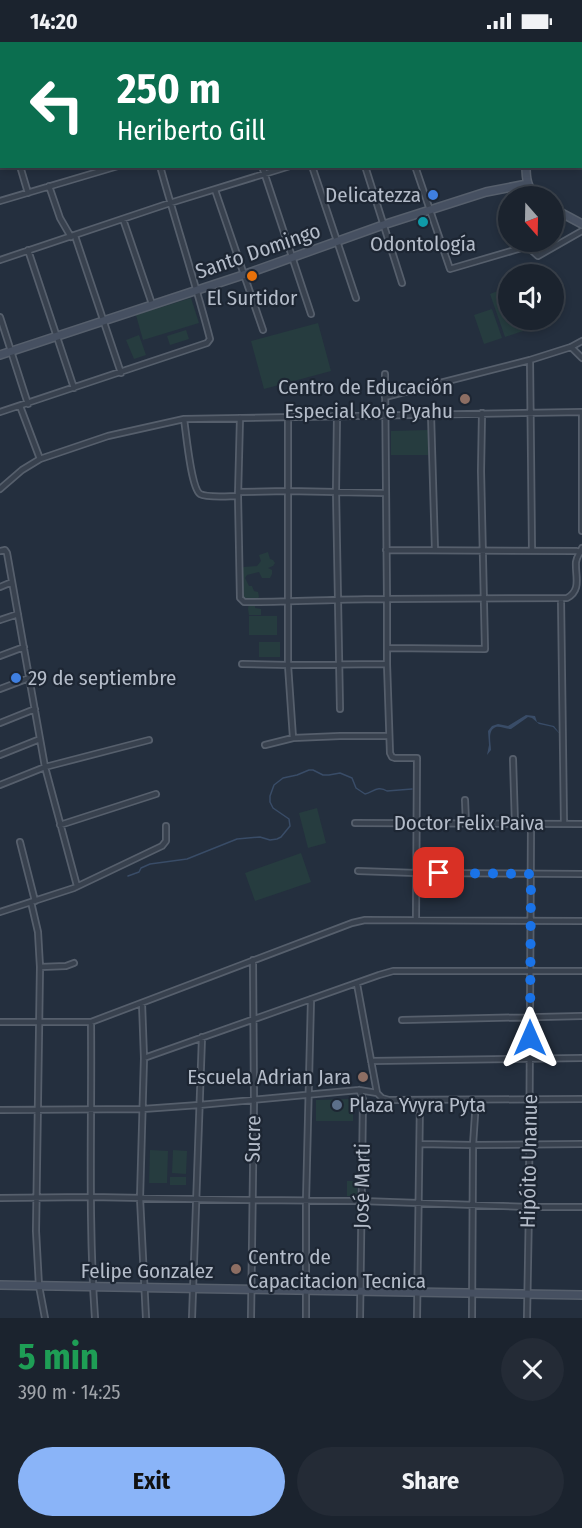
<!DOCTYPE html>
<html lang="en">
<head>
<meta charset="utf-8">
<style>
	body { margin:0; font-family:"Fira Sans Condensed",sans-serif; background:#242b36; color:#f1f3f6; height:100vh; display:flex; flex-direction:column; font-size:22px; white-space:nowrap }
	* { box-sizing:border-box; margin:0 }
	p { font-size:20px; color:#a0a4aa }
	.icon { flex:none; width:33px; height:33px; fill:none; stroke:currentColor; stroke-width:2; stroke-linecap:round; stroke-linejoin:round }
	.map { position:relative; height:1276px; overflow:hidden }
	.panel { display:flex; flex-direction:column; background:#1b232e; flex:1 }
	.panel>* { flex:none }
	.top-card { position:absolute; left:0px; top:0px; width:582px; height:126px; box-shadow:0 3px 9px #0003,0 0 0 2px #39404a; background:#0b6e4f; color:#fff; overflow:hidden }
	.needle { width:39px; rotate:160deg }
	.controls { position:absolute; left:498px; top:144px; display:grid; gap:12px }
	.controls a { display:grid; place-items:center; width:66px; height:66px; border-radius:50%; background:#1b232e; box-shadow:0 3px 9px #0003,0 0 0 2px #39404a; font-size:30px }
	.pin { position:absolute; display:grid; place-items:center; width:51px; height:51px; color:#fff; margin:-26px; border-radius:12px; box-shadow:0 3px 9px #0006 }
	.me { position:absolute; width:66px; margin:-33px; rotate:0deg; stroke-linejoin:round; filter:drop-shadow(0 0 4px #0008) }
	.turn { display:flex; align-items:center; gap:21px; height:126px; padding:0 18px; font-size:27px }
	.turn .icon { width:78px; height:78px; stroke-width:2.5 }
	.turn b { display:block; font-size:42px; line-height:51px }
	.round { display:grid; place-items:center; flex:none; width:63px; height:63px; border-radius:32px; background:#242b36 }
	.summary { display:flex; align-items:center; justify-content:space-between; height:102px; padding:0 18px }
	h1 { font-size:36px; font-weight:700; line-height:45px; color:#1e9e55 }
	.primary-button { display:flex; gap:12px; margin-top:auto; padding:12px 18px }
	.primary-button a { flex:1; height:69px; border-radius:36px; background:#8ab4f8; color:#111; font-size:24px; font-weight:700; line-height:69px; text-align:center }
	.primary-button a+a { background:#242b36; color:#f1f3f6 }
	.status { display:flex; justify-content:space-between; align-items:center; height:42px; padding:0 30px; background:#1b232e; direction:ltr }
	.status svg { height:16px; fill:currentColor }
	.map>svg:first-child { display:block }
	.green { fill:#263c3f }
	.water { fill:#394c67 }
	.lines { fill:none; stroke-linecap:round; stroke-linejoin:round }
	.stream { stroke:#394c67; stroke-width:1.5 }
	.street-casing { stroke:#565f6c; stroke-width:8 }
	.secondary-casing { stroke:#565f6c; stroke-width:10 }
	.street { stroke:#38414e; stroke-width:4.5 }
	.secondary { stroke:#465061; stroke-width:7 }
	.route { stroke:#1a73e8; stroke-width:10; stroke-dasharray:0 18 }
	.shop-dot { fill:#3f7fe0; stroke:#1d2633; stroke-width:2 }
	.culture-dot { fill:#0f9aa8; stroke:#1d2633; stroke-width:2 }
	.food-dot { fill:#e8710a; stroke:#1d2633; stroke-width:2 }
	.education-dot { fill:#8d6e63; stroke:#1d2633; stroke-width:2 }
	.service-dot { fill:#5c6f8a; stroke:#1d2633; stroke-width:2 }
	.labels { text-anchor:middle; dominant-baseline:central; stroke-width:4.5; stroke-linejoin:round; paint-order:stroke }
	.poi-label { font-size:21px; fill:#b4bcc9; stroke:#1d2633; text-anchor:end }
	.street-label { font-size:21px; fill:#b4bcc9; stroke:#1d2633 }
</style>
</head>
<body>
<div class="status"><b>14:20</b><svg viewBox="0 0 49 12"><path d="M0 12V9h3v3zM5 12V6h3v6zM10 12V3h3v9zM15 12V0h3v12zM26 1h20v11H26zM47 4h2v5h-2z"/></svg></div>
<div class="map">
<svg width="582" height="1276" viewBox="0 0 582 1276">
	<rect width="100%" height="100%" fill="#242f3e"/>
	<path class="green" d="M508,245V278H526L529,287L505,295L490,252Z
		M191,256L199,281L143,298L136,273Z
		M492,267L502,296L484,302L474,273Z
		M318,281L331,329L264,347L251,299Z
		M186,288L189,297L170,303L167,294Z
		M139,293L146,313L134,317L126,298Z
		M428,388V413H391V389Z
		M268,510L270,517L273,518L275,521L273,524L268,526L272,528V532L270,536H262L259,530L247,533L245,536L249,544H252L254,549L258,550L259,555L255,560V566L261,567V573H249L248,567L249,561L244,559L242,555L243,552L241,545L242,542L236,538L238,536L237,527L244,525L257,524L261,519L259,513Z
		M249,574H277V593H249Z
		M259,600H280V615H259Z
		M317,766L326,801L308,806L299,771Z
		M301,811L311,840L255,859L245,831Z
		M353,1057V1079H316V1058Z
		M150,1108L168,1109L167,1141H149Z
		M173,1108L187,1109L186,1132L172,1131Z
		M170,1135H186V1143H170Z
		M347,1139H357V1154H347Z"/>
	<path class="water" d="M526,673L535,674L537,680L554,684L560,692L553,685L539,682L532,676L528,675L511,687C506,687 500,684 496,685C487,688 491,701 491,708L487,713L489,703L488,689L492,684L498,682L508,684Z"/>
	<g class="lines">
		<path class="stream" d="M128,834L139,830L141,826L150,822L187,817L237,797L260,795L270,798L277,797L281,795L290,784L289,777L273,766L270,760V754L274,743L283,736L297,733L309,728H313L323,733H329L340,731L352,736L356,746L365,752C373,750 378,743 387,749L412,747"/>
		<g class="street-casing">
			<path id="street" d="M87,0L88,2
				M166,0V2
				M254,0V2
				M406,0V2
				M459,0V2
				M508,0V2
				M558,0L559,2
				M18,2L26,0
				M0,5H2
				M0,27L2,35
				M580,42L582,41
				M20,124L28,151
				M262,124L311,272
				M312,124L356,256
				M365,124L402,241
				M415,124L450,227L525,205H528L538,214L582,189
				M49,144L60,176L71,195
				M215,148L263,288
				M0,159L118,124
				M123,177L152,262
				M75,194L121,331
				M28,208L74,346
				M0,218L170,161L290,124
				M0,275L28,362
				M571,305L582,316
				M530,318L532,509
				M385,355L530,318L571,305L582,299
				M20,364L40,417
				M0,370L207,301L210,297C195,239 176,182 160,124
				M582,370V489
				M431,373L435,508
				M337,374L336,449L340,667
				M288,375V623L293,696
				M240,376L238,454L240,556L244,560C292,560 339,557 387,557L385,332
				M184,377C186,390 191,446 200,452C207,456 229,454 238,454
				M0,447L22,428L40,417L108,394L184,377L582,370
				M238,450L287,449L385,451
				M386,508L576,509L582,510
				M0,509L5,508L7,511L45,725L77,844
				M0,545L12,540
				M561,557L564,782
				M0,578L18,572
				M387,606L485,607L481,429L482,371
				M0,614L24,605
				M242,622L288,623L387,622
				M0,647L29,636
				M0,681L35,667
				M265,703L293,696L340,694H389
				M0,713L40,697
				M513,717L515,782
				M0,743L45,725L149,698
				M465,758L466,781
				M355,781L582,782
				M60,783L156,752
				M20,800L35,859
				M358,829L416,831L582,832
				M31,860L38,890L40,925L36,1189L39,1244L45,1276
				M0,870L74,846L162,804L166,799V784
				M416,878L417,716H395L392,715L390,711L387,622V557L567,556C582,548 575,534 576,520C577,514 580,511 582,506
				M40,925L66,924L74,921
				M357,942L377,1051
				M142,961L144,1016L140,1156L146,1276
				M402,978L582,974
				M0,980H91L352,881L365,878L582,879
				M91,980C92,1079 88,1177 95,1276
				M144,1016L379,933L393,929H582
				M371,1019L582,1016
				M359,1048L363,1057L360,1276
				M377,1051L382,1056L389,1058L582,1057
				M0,1068L143,1067L199,1063L359,1048L377,1051
				M420,1102L473,1103L582,1102
				M0,1156L90,1155L252,1158L362,1159L529,1165H582
				M192,1276L202,995
				M251,1276L254,1058L253,918
				M306,1276V1159L311,957
				M417,1276L420,1058
				M472,1276L473,1103L476,1058
				M527,1276L529,1165L531,781"/>
		</g>
		<g class="secondary-casing">
			<path id="secondary" d="M333,0L336,2
				M0,96H2
				M526,124C526,137 527,145 536,154
				M554,167L582,182
				M0,313L243,233L383,183L486,150L527,142
				M0,1243L582,1253"/>
		</g>
		<use href="#street" class="street"/>
		<use href="#secondary" class="secondary"/>
	</g>
	<g class="lines">
		<path class="route" d="M439,831L531,832L530,996"/>
	</g>
	<g class="shop-dot">
		<circle cx="433" cy="153" r="6"/>
		<circle cx="16" cy="636" r="6"/>
	</g>
	<circle class="culture-dot" cx="423" cy="180" r="6"/>
	<circle class="food-dot" cx="252" cy="234" r="6"/>
	<g class="education-dot">
		<circle cx="465" cy="357" r="6"/>
		<circle cx="363" cy="1035" r="6"/>
		<circle cx="236" cy="1227" r="6"/>
	</g>
	<circle class="service-dot" cx="337" cy="1063" r="6"/>
	<g class="labels">
		<g class="poi-label">
			<text x="421" y="153">Delicatezza</text>
			<text x="423" y="202" text-anchor="middle">Odontología</text>
			<text x="252" y="256" text-anchor="middle">El Surtidor</text>
			<text x="453" y="345">Centro de Educación<tspan x="453" dy="24">Especial Ko'e Pyahu</tspan></text>
			<text x="28" y="636" text-anchor="start">29 de septiembre</text>
			<text x="351" y="1035">Escuela Adrian Jara</text>
			<text x="349" y="1063" text-anchor="start">Plaza Yvyra Pyta</text>
			<text x="248" y="1215" text-anchor="start">Centro de<tspan x="248" dy="24">Capacitacion Tecnica</tspan></text>
		</g>
		<g class="street-label">
			<text transform="translate(258 209) rotate(-19)">Santo Domingo</text>
			<text x="469" y="781">Doctor Felix Paiva</text>
			<text transform="translate(253 1097) rotate(-89)">Sucre</text>
			<text transform="translate(529 1119) rotate(-89)">Hipóito Unanue</text>
			<text transform="translate(362 1144) rotate(-89)">José Marti</text>
			<text x="147" y="1229">Felipe Gonzalez</text>
		</g>
	</g>
</svg>
<div class="controls">
<a><svg class="needle" viewBox="-14 -14 28 28"><path d="M0-13l5 13h-10z" fill="#e53935"/><path d="M0 13l5-13h-10z" fill="#a0a4aa"/></svg></a>
<a><svg class="icon" aria-label="sound" viewBox="0 0 24 24"><path d="M4 9h4l5-4v14l-5-4H4zM17 9q2 3 0 6"/></svg></a>
</div>
<div class="pin" style="left:439px;top:831px;background:#d93025"><svg class="icon" aria-label="arrive" viewBox="0 0 24 24"><path d="M6 21V4h12l-3 4 3 4H6"/></svg></div>
<svg class="me" style="left:530px;top:996px" viewBox="-20 -20 40 40"><path d="M0-17L14 15 0 8-14 15z" fill="#1a73e8" stroke="#fff" stroke-width="4"/></svg>
<div class="top-card">
<div class="turn"><svg class="icon" aria-label="left" viewBox="0 0 24 24"><path d="M17 20v-9H6M10 6l-5 5 5 5"/></svg><div><b>250 m</b>Heriberto Gill</div></div>
</div>
</div>
<section class="panel">
<div class="summary"><div><h1>5 min</h1><p>390 m · 14:25</p></div><a class="round"><svg class="icon" aria-label="close" viewBox="0 0 24 24"><path d="M6 6l12 12M18 6L6 18"/></svg></a></div>
<div class="primary-button"><a>Exit</a><a>Share</a></div>
</section>
</body>
</html>
